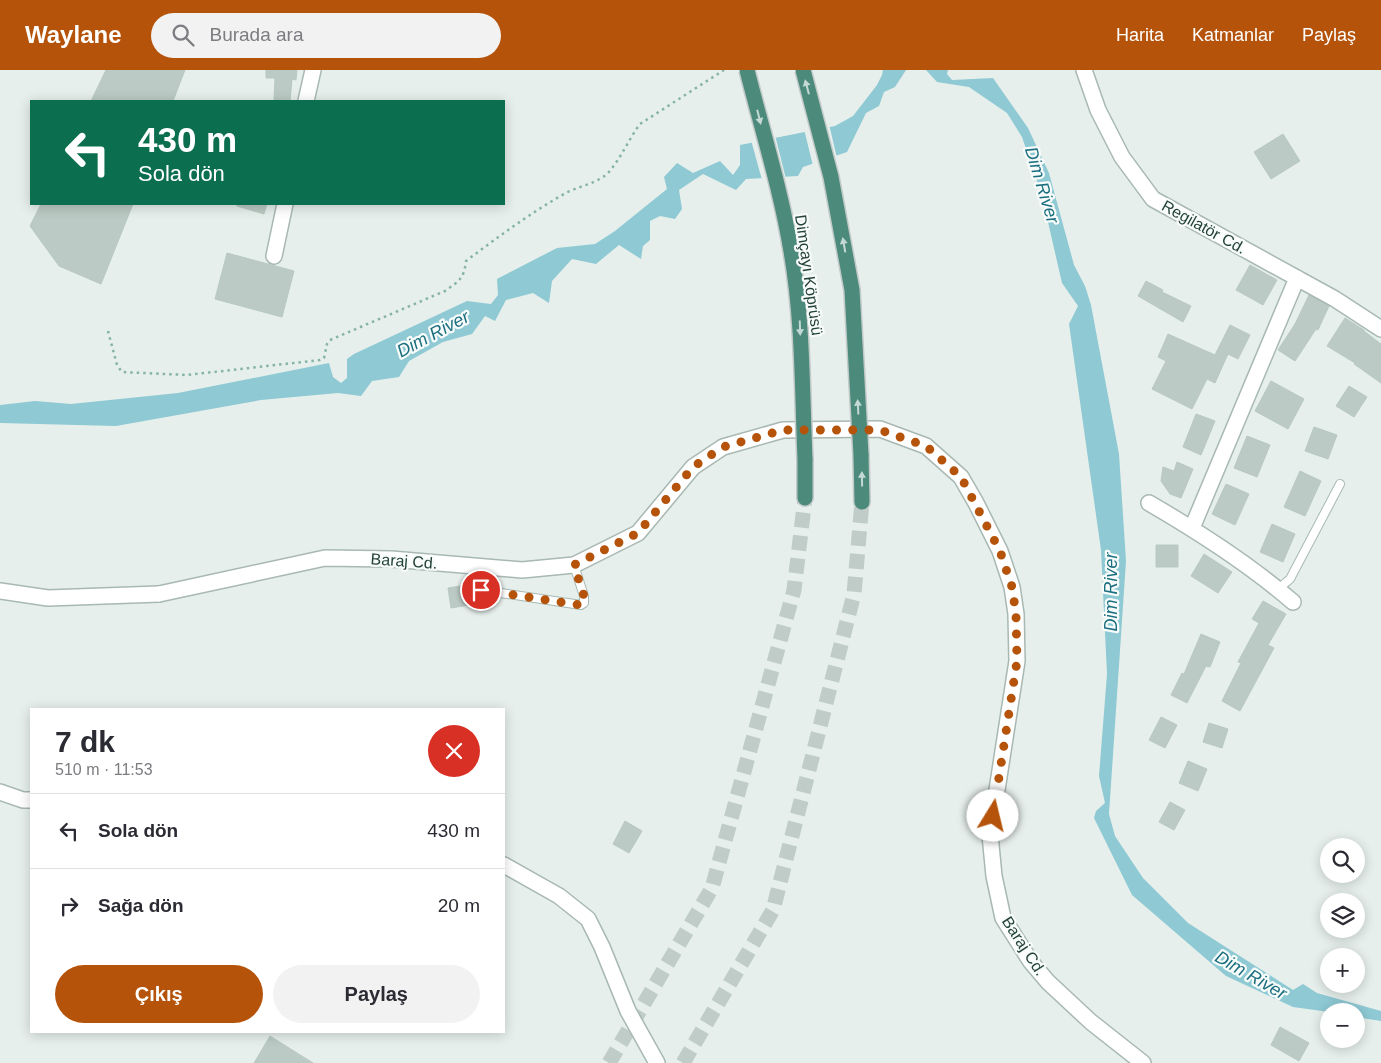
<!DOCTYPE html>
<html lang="tr">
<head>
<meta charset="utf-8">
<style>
	body { margin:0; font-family:Arial,sans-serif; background:#f2f2f3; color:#2b2b33; height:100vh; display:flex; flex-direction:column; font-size:19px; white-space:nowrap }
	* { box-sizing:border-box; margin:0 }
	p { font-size:16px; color:#7c7c81 }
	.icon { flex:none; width:28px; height:28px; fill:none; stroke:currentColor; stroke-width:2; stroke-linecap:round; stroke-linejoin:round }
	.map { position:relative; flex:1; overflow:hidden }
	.sheet { position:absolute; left:30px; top:638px; width:475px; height:325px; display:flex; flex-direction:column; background:#fff; border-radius:0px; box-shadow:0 2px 12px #0003 }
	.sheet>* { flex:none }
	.banner { position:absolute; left:30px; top:30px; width:475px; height:105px; border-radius:0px; box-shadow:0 2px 12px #0003; background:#0b6e4f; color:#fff; overflow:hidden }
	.fabs { position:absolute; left:1320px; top:768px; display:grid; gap:10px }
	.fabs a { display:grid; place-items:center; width:45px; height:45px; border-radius:50%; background:#fff; box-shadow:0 2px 12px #0003; font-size:25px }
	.pin { position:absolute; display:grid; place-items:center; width:42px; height:42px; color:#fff; margin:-21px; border:2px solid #fff; border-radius:50%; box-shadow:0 1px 5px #0007 }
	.me { position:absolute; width:55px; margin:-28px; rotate:9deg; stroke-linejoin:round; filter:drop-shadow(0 0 4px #0008) }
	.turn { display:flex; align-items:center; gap:18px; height:105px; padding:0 25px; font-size:22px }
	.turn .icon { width:65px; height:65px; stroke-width:2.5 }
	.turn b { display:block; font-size:35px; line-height:42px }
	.round { display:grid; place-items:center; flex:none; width:52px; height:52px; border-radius:26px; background:#f2f2f3 }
	.head { display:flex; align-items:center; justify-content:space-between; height:85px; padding:0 25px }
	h1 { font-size:30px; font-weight:700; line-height:38px }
	.primary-button { display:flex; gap:10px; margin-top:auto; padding:10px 25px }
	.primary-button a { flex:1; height:58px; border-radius:30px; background:#b45309; color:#fff; font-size:20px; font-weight:700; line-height:58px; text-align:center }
	.primary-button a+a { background:#f2f2f3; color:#2b2b33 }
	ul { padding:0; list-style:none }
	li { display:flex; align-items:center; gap:15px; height:75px; padding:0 25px; border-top:1px solid #e1e1e2 }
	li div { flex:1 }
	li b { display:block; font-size:19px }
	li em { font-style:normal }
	header { display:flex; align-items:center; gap:30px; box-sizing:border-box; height:70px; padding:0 25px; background:#b45309; color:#fff }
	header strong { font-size:24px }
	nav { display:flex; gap:28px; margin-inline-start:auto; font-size:18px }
	.search { width:350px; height:45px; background:#f2f2f3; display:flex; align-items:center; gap:12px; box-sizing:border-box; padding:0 18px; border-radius:28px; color:#7c7c81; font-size:19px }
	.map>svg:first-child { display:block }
	.water { fill:#8ec9d4 }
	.pier { fill:#e6efeb }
	.building { fill:#bbcac4; stroke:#b8c9c2 }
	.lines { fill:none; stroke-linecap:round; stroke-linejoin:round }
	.trunk-tunnel { stroke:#bfccc8; stroke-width:15; stroke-dasharray:15 8; stroke-linecap:butt }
	.service-casing { stroke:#a8b8b2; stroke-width:10 }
	.minor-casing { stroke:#a8b8b2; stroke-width:18 }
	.tertiary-casing { stroke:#a8b8b2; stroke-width:18 }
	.trunk-casing { stroke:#c2cac8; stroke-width:18 }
	.path { stroke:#86b3a5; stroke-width:2.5; stroke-dasharray:2.5 4; stroke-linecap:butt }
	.service { stroke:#fff; stroke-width:8 }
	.minor { stroke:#fff; stroke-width:15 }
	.tertiary { stroke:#fff; stroke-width:15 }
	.trunk { stroke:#4c8a7c; stroke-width:15 }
	.trunk-bridge-casing { stroke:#c2cac8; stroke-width:18; stroke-linecap:butt }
	.trunk-bridge { stroke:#4c8a7c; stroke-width:15 }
	.oneway { fill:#c4d9d4 }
	.route { stroke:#b45309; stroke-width:9; stroke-dasharray:0 16.2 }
	.labels { text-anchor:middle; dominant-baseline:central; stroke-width:4.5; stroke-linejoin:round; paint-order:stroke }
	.street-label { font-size:16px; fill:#24423a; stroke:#f7fbf9 }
	.water-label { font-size:18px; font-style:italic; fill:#1c6f80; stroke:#f7fbf9 }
</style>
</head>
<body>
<header>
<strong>Waylane</strong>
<div class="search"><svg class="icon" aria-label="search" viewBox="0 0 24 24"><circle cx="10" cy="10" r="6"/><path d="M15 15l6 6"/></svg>Burada ara</div>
<nav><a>Harita</a><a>Katmanlar</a><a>Paylaş</a></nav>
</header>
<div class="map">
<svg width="1381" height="993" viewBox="0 0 1381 993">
	<rect width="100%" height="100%" fill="#e6efeb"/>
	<path class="water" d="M883,0H906L895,17L884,22L879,36L866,43L847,82L803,97L798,106L746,109L736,120L703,104L679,120L682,139L675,149L660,146L650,151V170L643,176L641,189L619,175L596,194L572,189L552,211L549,233L533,223L506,230L495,251L485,246L472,264L443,272L409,291L399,307L372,311L361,326L338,323L261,330L116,356L0,353V335L35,331L71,334L178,323L329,293L333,307L341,313L347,308V289L354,284L467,231L491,234L498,225L497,209L557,178L595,174L615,161L667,119L664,107L677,93L693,103L720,91L733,105L740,95V75L835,56L853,46L877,15L882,5Z
		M926,0H948L947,4L952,10L993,8L1028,58L1049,103L1074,195L1085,216L1091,235L1119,384L1126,491L1109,744L1115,766L1143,808L1188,853L1293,920L1303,914L1317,923L1381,941V951L1356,947V941L1329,942L1293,937L1226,906L1132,825L1094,748L1096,741L1105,733L1099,706L1107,604L1101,480L1069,254L1078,236L1062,213L1042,126L1022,67L1007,43L969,17L937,12Z"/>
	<path class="pier" d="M829,54L837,88L813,96L804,59Z
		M775,65L786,109L762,110L751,70Z"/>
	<path class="building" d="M106,0H185L173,31H91Z
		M266,0H297L296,10L292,9L290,31H274L275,8H266Z
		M1283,64L1300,91L1271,109L1254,82Z
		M41,134H133L101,214L59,196L30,156Z
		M237,134H267L264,144L237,136Z
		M227,183L294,201L282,247L215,229Z
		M1250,195L1277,210L1263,235L1236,220Z
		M1146,211L1163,220L1162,222L1191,236L1183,252L1138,226Z
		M1309,225L1329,236L1318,260L1316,259L1295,291L1278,280L1295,254Z
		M1345,248L1364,260V261L1381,274V313L1354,294L1355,293L1327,276Z
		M1230,255L1250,265L1238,289L1228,284L1215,313L1207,309L1192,339L1152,319L1166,291L1158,287L1168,264L1215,285Z
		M1271,311L1304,329L1288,359L1255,341Z
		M1349,316L1367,327L1354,347L1336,336Z
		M1196,344L1215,351L1201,385L1183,377Z
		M1314,357L1337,365L1328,389L1305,381Z
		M1247,366L1270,375L1257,407L1234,398Z
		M1177,392L1193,399L1181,428L1170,424L1161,411L1163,397L1174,401Z
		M1300,401L1321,411L1305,446L1284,437Z
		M1226,414L1249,424L1235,455L1212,444Z
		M1272,454L1295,464L1283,492L1260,482Z
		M1156,475H1178V497H1156Z
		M1204,484L1232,502L1218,523L1191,506Z
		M472,514L475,534L451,538L448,518Z
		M1263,531L1286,544L1268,575L1274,578L1240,641L1222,631L1241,593L1238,592L1259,553L1252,549Z
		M1201,564L1220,572L1210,597L1206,596L1187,633L1171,625L1182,603L1184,604Z
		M1161,647L1177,655L1165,678L1149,670Z
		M1209,653L1228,659L1222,678L1203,672Z
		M1188,691L1207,699L1198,721L1179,713Z
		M1170,732L1185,740L1174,760L1159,752Z
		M625,751L642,761L629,783L613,774Z
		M1280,957L1309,973L1299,991L1271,975Z
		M270,966L313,993H254Z"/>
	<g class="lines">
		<path class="trunk-tunnel" d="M609,993L712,818L794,520L805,428
			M683,993L773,840L854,524L862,432"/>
		<g class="service-casing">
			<path id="service" d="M1278,519L1290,509L1340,414
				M481,520L581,535L584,533V526L574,495"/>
		</g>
		<g class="minor-casing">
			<path id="minor" d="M1084,0L1098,40L1122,87L1153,129L1335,229L1381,259
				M306,31L313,0
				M274,186L285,134
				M1149,433C1199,462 1249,494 1293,532
				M1192,458L1297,208
				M0,521L48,528L159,524
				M0,722L23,730H31
				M504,795L559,826L588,849L602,877L628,941L657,993"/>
		</g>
		<g class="tertiary-casing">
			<path id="tertiary" d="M159,524L325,488L391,489L522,500L574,495L638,463L693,397L723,377L783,360L880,359L926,376L961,407L976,433L1000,481L1012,517L1016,544L1017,591L990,765L994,806L1003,848L1031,892L1048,912L1091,952L1143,993"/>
		</g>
		<g class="trunk-casing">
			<path id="trunk" d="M861,385L862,432
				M805,389V428"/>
		</g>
		<path class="path" d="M108,261L117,295L122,302L187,305L320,290L324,288L327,274L330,270L445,221C459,211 464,209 466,191C498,167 529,144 564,124C576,117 591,115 603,107C616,99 629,68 640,54L724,0"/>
		<use href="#service" class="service"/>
		<use href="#minor" class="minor"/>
		<use href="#tertiary" class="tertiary"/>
		<use href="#trunk" class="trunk"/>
		<g class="trunk-bridge-casing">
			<path id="trunk-bridge" d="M747,0C762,60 781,120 791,181C803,249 802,320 805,389
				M803,0L831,107L852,220L861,385"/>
		</g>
		<use href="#trunk-bridge" class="trunk-bridge"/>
	</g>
	<defs><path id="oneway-solid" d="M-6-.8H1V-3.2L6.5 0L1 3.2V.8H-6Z" transform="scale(1.25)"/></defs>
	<g class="oneway">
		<use href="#oneway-solid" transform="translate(807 17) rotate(-105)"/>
		<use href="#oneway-solid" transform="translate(759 47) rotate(76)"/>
		<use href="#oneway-solid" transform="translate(844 175) rotate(-100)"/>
		<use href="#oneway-solid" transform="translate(800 258) rotate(88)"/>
		<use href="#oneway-solid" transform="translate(858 337) rotate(-93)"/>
		<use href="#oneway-solid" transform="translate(862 409) rotate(-91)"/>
	</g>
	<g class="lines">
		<path class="route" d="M481,520L580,535L584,533V526L574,495L638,463L693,397L723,377L783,360H880L926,376L961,407L1000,481L1012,517L1016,544L1017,591L993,746"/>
	</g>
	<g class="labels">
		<g class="street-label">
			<text transform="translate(1204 157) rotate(29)">Regilatör Cd.</text>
			<text transform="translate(809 205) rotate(82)">Dimçayı Köprüsü</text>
			<text transform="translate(404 491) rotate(4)">Baraj Cd.</text>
			<text transform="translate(1024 876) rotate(57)">Baraj Cd.</text>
		</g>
		<g class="water-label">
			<text transform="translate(1042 115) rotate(73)">Dim River</text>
			<text transform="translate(433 264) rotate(-28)">Dim River</text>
			<text transform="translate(1111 522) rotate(-90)">Dim River</text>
			<text transform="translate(1251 905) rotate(30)">Dim River</text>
		</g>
	</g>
</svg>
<div class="fabs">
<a><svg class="icon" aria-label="search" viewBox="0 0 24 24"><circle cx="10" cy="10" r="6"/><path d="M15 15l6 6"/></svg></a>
<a><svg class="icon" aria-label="layers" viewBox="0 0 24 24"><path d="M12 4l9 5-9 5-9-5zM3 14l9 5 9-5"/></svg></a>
<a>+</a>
<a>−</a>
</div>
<div class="pin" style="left:481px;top:520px;background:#d93025"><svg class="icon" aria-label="arrive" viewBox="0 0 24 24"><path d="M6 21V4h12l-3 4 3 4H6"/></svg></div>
<svg class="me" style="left:993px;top:746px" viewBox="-20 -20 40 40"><circle r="19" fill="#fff"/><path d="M0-13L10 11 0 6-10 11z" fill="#b45309"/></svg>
<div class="banner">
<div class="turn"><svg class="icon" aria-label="left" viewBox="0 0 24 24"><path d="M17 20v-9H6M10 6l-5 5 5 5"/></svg><div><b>430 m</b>Sola dön</div></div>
</div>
<section class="sheet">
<div class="head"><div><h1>7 dk</h1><p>510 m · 11:53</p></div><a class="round" style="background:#d93025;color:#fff"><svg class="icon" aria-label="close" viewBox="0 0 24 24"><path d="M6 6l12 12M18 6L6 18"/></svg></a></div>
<ul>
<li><svg class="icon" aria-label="left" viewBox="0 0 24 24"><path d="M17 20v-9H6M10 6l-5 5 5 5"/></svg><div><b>Sola dön</b></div><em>430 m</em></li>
<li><svg class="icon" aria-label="right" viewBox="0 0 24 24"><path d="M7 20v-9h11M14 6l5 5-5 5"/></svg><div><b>Sağa dön</b></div><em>20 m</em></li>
</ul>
<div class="primary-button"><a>Çıkış</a><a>Paylaş</a></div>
</section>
</div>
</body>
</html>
